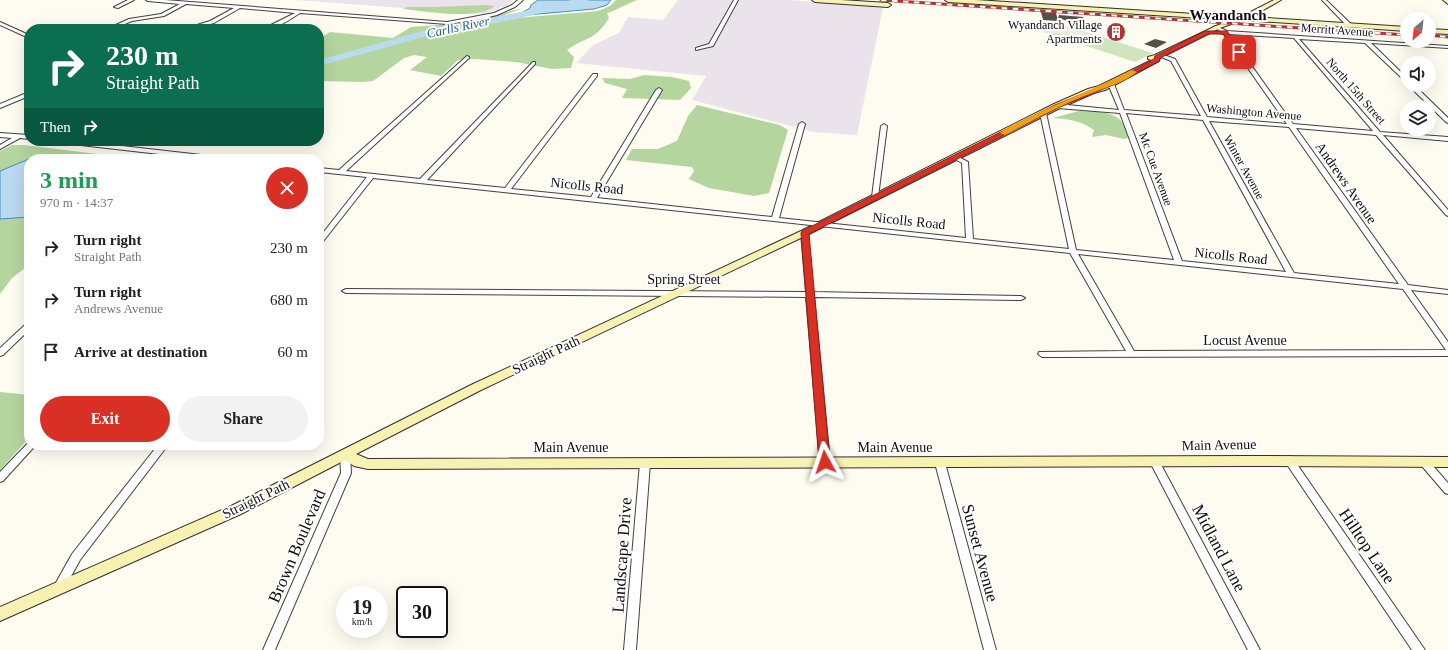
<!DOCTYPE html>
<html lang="en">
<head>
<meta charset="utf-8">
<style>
	body { margin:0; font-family:"Times New Roman",serif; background:#f2f2f2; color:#222; height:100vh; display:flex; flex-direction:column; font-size:15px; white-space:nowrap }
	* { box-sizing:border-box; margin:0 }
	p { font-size:13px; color:#767676 }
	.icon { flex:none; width:22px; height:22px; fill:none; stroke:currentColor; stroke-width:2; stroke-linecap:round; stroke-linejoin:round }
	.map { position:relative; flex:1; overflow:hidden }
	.side { position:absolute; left:24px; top:154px; width:300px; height:296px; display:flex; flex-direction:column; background:#fff; border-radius:16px; box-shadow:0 4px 16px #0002 }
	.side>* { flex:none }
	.top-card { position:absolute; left:24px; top:24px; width:300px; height:122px; border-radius:16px; box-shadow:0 4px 16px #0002; background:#0b6e4f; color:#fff; overflow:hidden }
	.needle { width:26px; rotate:208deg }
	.tools { position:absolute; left:1400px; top:12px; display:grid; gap:8px }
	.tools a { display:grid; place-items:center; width:36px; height:36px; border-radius:50%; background:#fff; box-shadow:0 4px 16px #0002; font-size:20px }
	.speed { position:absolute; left:336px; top:586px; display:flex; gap:8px; font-size:20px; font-weight:700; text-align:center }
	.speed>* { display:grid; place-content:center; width:52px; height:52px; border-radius:50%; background:#fff; box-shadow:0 4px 16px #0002; line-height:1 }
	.speed small { font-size:10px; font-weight:400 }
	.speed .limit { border:2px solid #111; border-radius:6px; background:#fff; color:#111 }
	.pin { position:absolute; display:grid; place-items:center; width:34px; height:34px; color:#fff; margin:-17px; border-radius:8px; box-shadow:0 2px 6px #0006 }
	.me { position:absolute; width:44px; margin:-22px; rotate:355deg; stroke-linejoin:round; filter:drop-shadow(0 0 3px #0008) }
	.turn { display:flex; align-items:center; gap:14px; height:84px; padding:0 16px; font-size:18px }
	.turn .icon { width:52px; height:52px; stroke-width:2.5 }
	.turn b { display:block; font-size:28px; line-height:34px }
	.then { display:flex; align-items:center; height:38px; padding:0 16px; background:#0003; gap:8px; font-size:15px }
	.round { display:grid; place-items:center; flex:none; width:42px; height:42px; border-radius:21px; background:#f2f2f2 }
	.overview { display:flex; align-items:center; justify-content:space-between; height:68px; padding:0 16px }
	h1 { font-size:24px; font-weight:700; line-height:30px; color:#1e9e55 }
	.button { display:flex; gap:8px; margin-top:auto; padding:8px 16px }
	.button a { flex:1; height:46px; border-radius:24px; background:#d93025; color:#fff; font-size:16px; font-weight:700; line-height:46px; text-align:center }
	.button a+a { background:#f2f2f2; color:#222 }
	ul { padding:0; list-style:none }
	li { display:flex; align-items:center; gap:12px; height:52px; padding:0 16px }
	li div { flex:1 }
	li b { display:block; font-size:15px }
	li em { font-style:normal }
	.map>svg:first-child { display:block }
	.industrial { fill:#ebe3ec }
	.green { fill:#d0e5bd }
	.forest { fill:#b4d59d }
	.plaza { fill:#eeeadf }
	.water { fill:#badaf0; stroke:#478cc1 }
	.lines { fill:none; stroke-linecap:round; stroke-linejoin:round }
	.river { fill:#badaf0; fill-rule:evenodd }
	.building { fill:#56504b }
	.street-casing { stroke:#414141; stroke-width:2 }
	.secondary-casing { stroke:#303030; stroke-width:2 }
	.street { fill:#fff; fill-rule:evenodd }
	.secondary { fill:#f7f2b2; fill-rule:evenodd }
	.rail-casing { stroke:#b13334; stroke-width:3 }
	.rail { stroke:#fff; stroke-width:2; stroke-dasharray:5.5; stroke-linecap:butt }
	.route { fill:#d93025; stroke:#8d1f18 }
	.slow { fill:#f59e0b }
	.labels { text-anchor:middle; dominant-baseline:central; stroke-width:4; stroke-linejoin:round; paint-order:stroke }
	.far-poi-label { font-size:12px; fill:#0e0e0e; stroke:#fff; text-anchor:end }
	.far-street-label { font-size:12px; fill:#0e0e0e; stroke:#fff }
	.far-water-label { font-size:13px; font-style:italic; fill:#225f94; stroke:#fff }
	.street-label { font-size:14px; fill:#0e0e0e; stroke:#fff }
	.far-district-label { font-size:15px; font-weight:bold; fill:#0e0e0e; stroke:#fff }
	.near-street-label { font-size:17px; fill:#0e0e0e; stroke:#fff }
</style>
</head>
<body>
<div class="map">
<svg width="1448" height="650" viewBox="0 0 1448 650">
	<rect width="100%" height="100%" fill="#fefbf0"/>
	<path class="industrial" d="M296,0H514L508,5L484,14Z
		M678,0H789L883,7L857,135L813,132L692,100L706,76L576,63L593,45L619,33L628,17L663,20Z"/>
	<path class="green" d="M1043,23L1060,24L1153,53L1135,62L1032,28Z"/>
	<path class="forest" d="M616,0H638C627,3 618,10 607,13L609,18C595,41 587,36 567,50L574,57L571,68L552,69L516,62L475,59L458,60L441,76L410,70L427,57L414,55L404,58L373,81L363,82L319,81V39L330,32L393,38L411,27L464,23L523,8L499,17L506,19L598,11L610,6Z
		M486,5L495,6C476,21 427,11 403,9L407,7H434Z
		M644,75L672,77L689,81L691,88L680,100L622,98L627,89L605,83L602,78L630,79Z
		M697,105L780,125L788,130L769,193L754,196L709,188L689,179L694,171L692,167L626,160L632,149H658L677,141L688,116Z
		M1079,111C1101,112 1125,110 1128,138L1124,139L1106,135L1092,137L1094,130C1082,121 1068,119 1053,118Z
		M12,145H24L130,158L129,159H29V265L12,278L0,294V151Z
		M0,392L29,395V438L0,470Z"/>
	<path class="plaza" d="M1043,23L1060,24L1069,27V28L1090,34L1097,42L1090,45L1058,33L1052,34L1032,28Z"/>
	<path class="water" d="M538,0H611L607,5L594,9L516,16L530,8L531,5Z
		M29,159V217L0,219V171Z"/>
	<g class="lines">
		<path class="river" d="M572,0H589L587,2L516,19L427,36L319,66V60L426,30L516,13Z"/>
	</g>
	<path class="building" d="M1041,12L1056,13L1058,21L1043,20Z
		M1059,15L1083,17L1086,27L1058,18Z
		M1155,39L1167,42L1156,48L1144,44Z"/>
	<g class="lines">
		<g class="street-casing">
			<path id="street" d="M128,0H134L118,8L114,7Z
				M146,0H165L447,22L494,13L512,5L518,0H523L515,7L497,15L476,20L447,24L300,13C289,20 277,29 263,29L295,13L240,8L214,23L191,29H184L210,21L234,8L186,4L164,16L132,21L113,29H107L129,19L161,14L180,4L148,1Z
				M734,0H738L713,46L696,50V48L709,44Z
				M1322,0H1326L1352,25V27H1348Z
				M0,22L29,35V38L0,25Z
				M1216,26L1227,31L1448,46V48L1371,43L1407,78V83L1365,43L1299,39L1380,132L1448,137V141L1383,135L1448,210V216L1446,215L1376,135L1296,128L1408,285L1448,290V294L1411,290L1448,342V356L1042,357L1038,354L1039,352L1126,351L1070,253L373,178L321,244L319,245V238L367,177L319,172V168L339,170L467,56L469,57V58L346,171L420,179L533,62H535V64L427,180L505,188L593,74H597V76L511,189L591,197L656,90L659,88L662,90L597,198L772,217L799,124L802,122L805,124L779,218L966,238L962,163L953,158V156L955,155L968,162L973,239L1069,249L1040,113L1043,111L1046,113L1076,250L1174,260L1120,113L1057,108L1054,106L1057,104L1119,110L1108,84L1111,82L1114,84L1124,110L1201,116L1171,61L1159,56V55L1161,54L1175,59L1207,117L1287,124L1224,34L1219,33L1220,31L1214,27ZM1229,34L1294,38L1373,131L1293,124ZM1126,113L1203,120L1286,272L1182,261ZM1209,121L1289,127L1399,284L1294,273ZM1078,254L1403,289L1446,350L1134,351Z
				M1408,85H1414L1448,118V123L1446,122Z
				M29,92V96L0,108V104Z
				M884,124L887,126L878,197L875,199L872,197L881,126Z
				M0,133L29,135V139L20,138L0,149V145L12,138L0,137Z
				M60,141H78L219,157L222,159H203L63,143Z
				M804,231L807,233L813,292L1021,296L1025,298L1021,300L814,297L830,462L828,465L825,466L822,465L820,462L806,297L346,293L342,291L346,289L806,292L801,233Z
				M29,323V330L3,355L0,356V348L26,324Z
				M29,442V445H36L34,447L3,481L0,482V472Z
				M158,445H168L80,560L63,591L59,593L55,591L53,588L72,554Z
				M345,450L348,451L350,454L351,473L275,650H263L341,473L340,454L342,451Z
				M1289,456L1292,457L1425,650H1412L1286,463L1284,460L1286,457Z
				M1155,458L1158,459L1260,650H1248L1150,462L1152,459Z
				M1424,458L1427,459L1448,483V494L1445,493L1421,465L1419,462L1421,459Z
				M645,459L648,460L650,463L636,650H624L640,463L642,460Z
				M940,459L943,460L945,463L996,650H984L935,463L937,460Z"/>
		</g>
		<g class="secondary-casing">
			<path id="secondary" d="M812,0H841L888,3L891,5L888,7L815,2Z
				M945,0H976L1241,17L1274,0H1281L1251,17L1407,27V31L1242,20L1220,28L1160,58L1159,61L1105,90L1094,93L1060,108L807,235L479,391L356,454L368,459L1248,456L1448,457V467L1248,466L368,469L354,466L345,460L241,514L0,621V607L231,506L471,385L801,231L1054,104L1088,89L1099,86L1152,60L1148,59V57L1155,55L1216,26L1232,20L948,2Z
				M1443,0H1448V4Z
				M1429,29L1448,30V34L1429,33Z"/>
		</g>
		<use href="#street" class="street"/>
		<use href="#secondary" class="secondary"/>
		<g class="rail-casing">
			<path id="rail" d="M881,0L1407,35
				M1429,35L1448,37"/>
		</g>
		<use href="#rail" class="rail"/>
	</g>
	<path class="route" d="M1205,31H1227L1242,52L1237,54L1223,34H1208L1160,58L1159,61L1113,85L1060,107L809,234L830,462L829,465L825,467L821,465L819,462L801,233L802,231L1055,105L1109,83L1154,59L1155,56Z"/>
	<path class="slow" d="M1132,70L1137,72C1125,82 1107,87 1092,93C1062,104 1034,120 1005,135L1000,133C1008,126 1020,122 1030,117C1064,100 1099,87 1132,70Z"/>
	<defs>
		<g id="building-disc" transform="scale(1)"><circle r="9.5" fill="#b13334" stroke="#fff"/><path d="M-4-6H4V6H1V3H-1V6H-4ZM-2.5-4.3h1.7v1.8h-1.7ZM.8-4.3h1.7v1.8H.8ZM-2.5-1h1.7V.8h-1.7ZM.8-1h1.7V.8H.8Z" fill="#fff"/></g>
	</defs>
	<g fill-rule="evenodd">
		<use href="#building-disc" x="1116" y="32"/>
	</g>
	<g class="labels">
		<g class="far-poi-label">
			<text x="1102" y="25">Wyandanch Village<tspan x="1102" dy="14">Apartments</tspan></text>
		</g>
		<g class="far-street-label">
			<text transform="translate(1337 30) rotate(4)">Merritt Avenue</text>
			<text transform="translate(1356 91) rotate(49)">North 15th Street</text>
			<text transform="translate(1254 112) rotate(5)">Washington Avenue</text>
			<text transform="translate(1244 167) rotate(61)">Winter Avenue</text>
			<text transform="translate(1156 169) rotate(70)">Mc Cue Avenue</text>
		</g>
		<g class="far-water-label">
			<text transform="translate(458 27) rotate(-12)">Carlls River</text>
		</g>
		<g class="street-label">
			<text transform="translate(1346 183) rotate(55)">Andrews Avenue</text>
			<text transform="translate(587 186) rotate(6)">Nicolls Road</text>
			<text transform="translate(909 221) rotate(6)">Nicolls Road</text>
			<text transform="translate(1231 256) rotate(6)">Nicolls Road</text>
			<text x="684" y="279">Spring Street</text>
			<text x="1245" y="340">Locust Avenue</text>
			<text transform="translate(546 355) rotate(-25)">Straight Path</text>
			<text transform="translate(1219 445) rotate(-1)">Main Avenue</text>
			<text x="571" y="447">Main Avenue</text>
			<text x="895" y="447">Main Avenue</text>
			<text transform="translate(256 499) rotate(-26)">Straight Path</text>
		</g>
		<g class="far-district-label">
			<text x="1228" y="15">Wyandanch</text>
		</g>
		<g class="near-street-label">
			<text transform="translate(297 546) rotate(-67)">Brown Boulevard</text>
			<text transform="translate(1367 546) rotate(56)">Hilltop Lane</text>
			<text transform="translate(1219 548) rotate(62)">Midland Lane</text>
			<text transform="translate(980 553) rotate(75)">Sunset Avenue</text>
			<text transform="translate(622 555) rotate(-86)">Landscape Drive</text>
		</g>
	</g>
</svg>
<div class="tools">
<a><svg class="needle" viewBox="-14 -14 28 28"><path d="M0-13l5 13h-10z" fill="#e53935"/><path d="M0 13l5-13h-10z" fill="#767676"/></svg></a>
<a><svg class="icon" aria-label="sound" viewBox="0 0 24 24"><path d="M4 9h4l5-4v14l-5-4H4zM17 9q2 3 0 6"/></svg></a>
<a><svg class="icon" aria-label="layers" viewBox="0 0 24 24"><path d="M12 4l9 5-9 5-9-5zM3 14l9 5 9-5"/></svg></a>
</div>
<div class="speed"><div>19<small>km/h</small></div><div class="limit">30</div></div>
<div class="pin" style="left:1239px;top:52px;background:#d93025"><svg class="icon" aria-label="arrive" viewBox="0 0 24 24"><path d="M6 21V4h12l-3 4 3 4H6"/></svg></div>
<svg class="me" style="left:825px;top:462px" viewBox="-20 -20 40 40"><path d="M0-17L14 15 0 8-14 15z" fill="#d93025" stroke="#fff" stroke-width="4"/></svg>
<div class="top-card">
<div class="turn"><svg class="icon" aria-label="right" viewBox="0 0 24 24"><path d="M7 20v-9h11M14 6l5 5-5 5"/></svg><div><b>230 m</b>Straight Path</div></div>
<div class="then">Then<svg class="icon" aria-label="right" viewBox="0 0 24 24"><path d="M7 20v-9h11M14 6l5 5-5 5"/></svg></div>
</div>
<section class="side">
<div class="overview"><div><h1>3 min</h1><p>970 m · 14:37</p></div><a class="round" style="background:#d93025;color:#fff"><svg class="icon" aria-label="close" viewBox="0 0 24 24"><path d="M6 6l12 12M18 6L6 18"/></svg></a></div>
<ul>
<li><svg class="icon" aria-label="right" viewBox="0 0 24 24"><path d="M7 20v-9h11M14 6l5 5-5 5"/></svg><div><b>Turn right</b><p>Straight Path</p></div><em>230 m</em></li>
<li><svg class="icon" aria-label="right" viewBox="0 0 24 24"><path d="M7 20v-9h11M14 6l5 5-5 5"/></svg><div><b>Turn right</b><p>Andrews Avenue</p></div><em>680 m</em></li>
<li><svg class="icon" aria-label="arrive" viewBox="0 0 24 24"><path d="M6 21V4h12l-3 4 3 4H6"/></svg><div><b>Arrive at destination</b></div><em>60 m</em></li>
</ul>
<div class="button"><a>Exit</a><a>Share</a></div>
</section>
</div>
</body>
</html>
